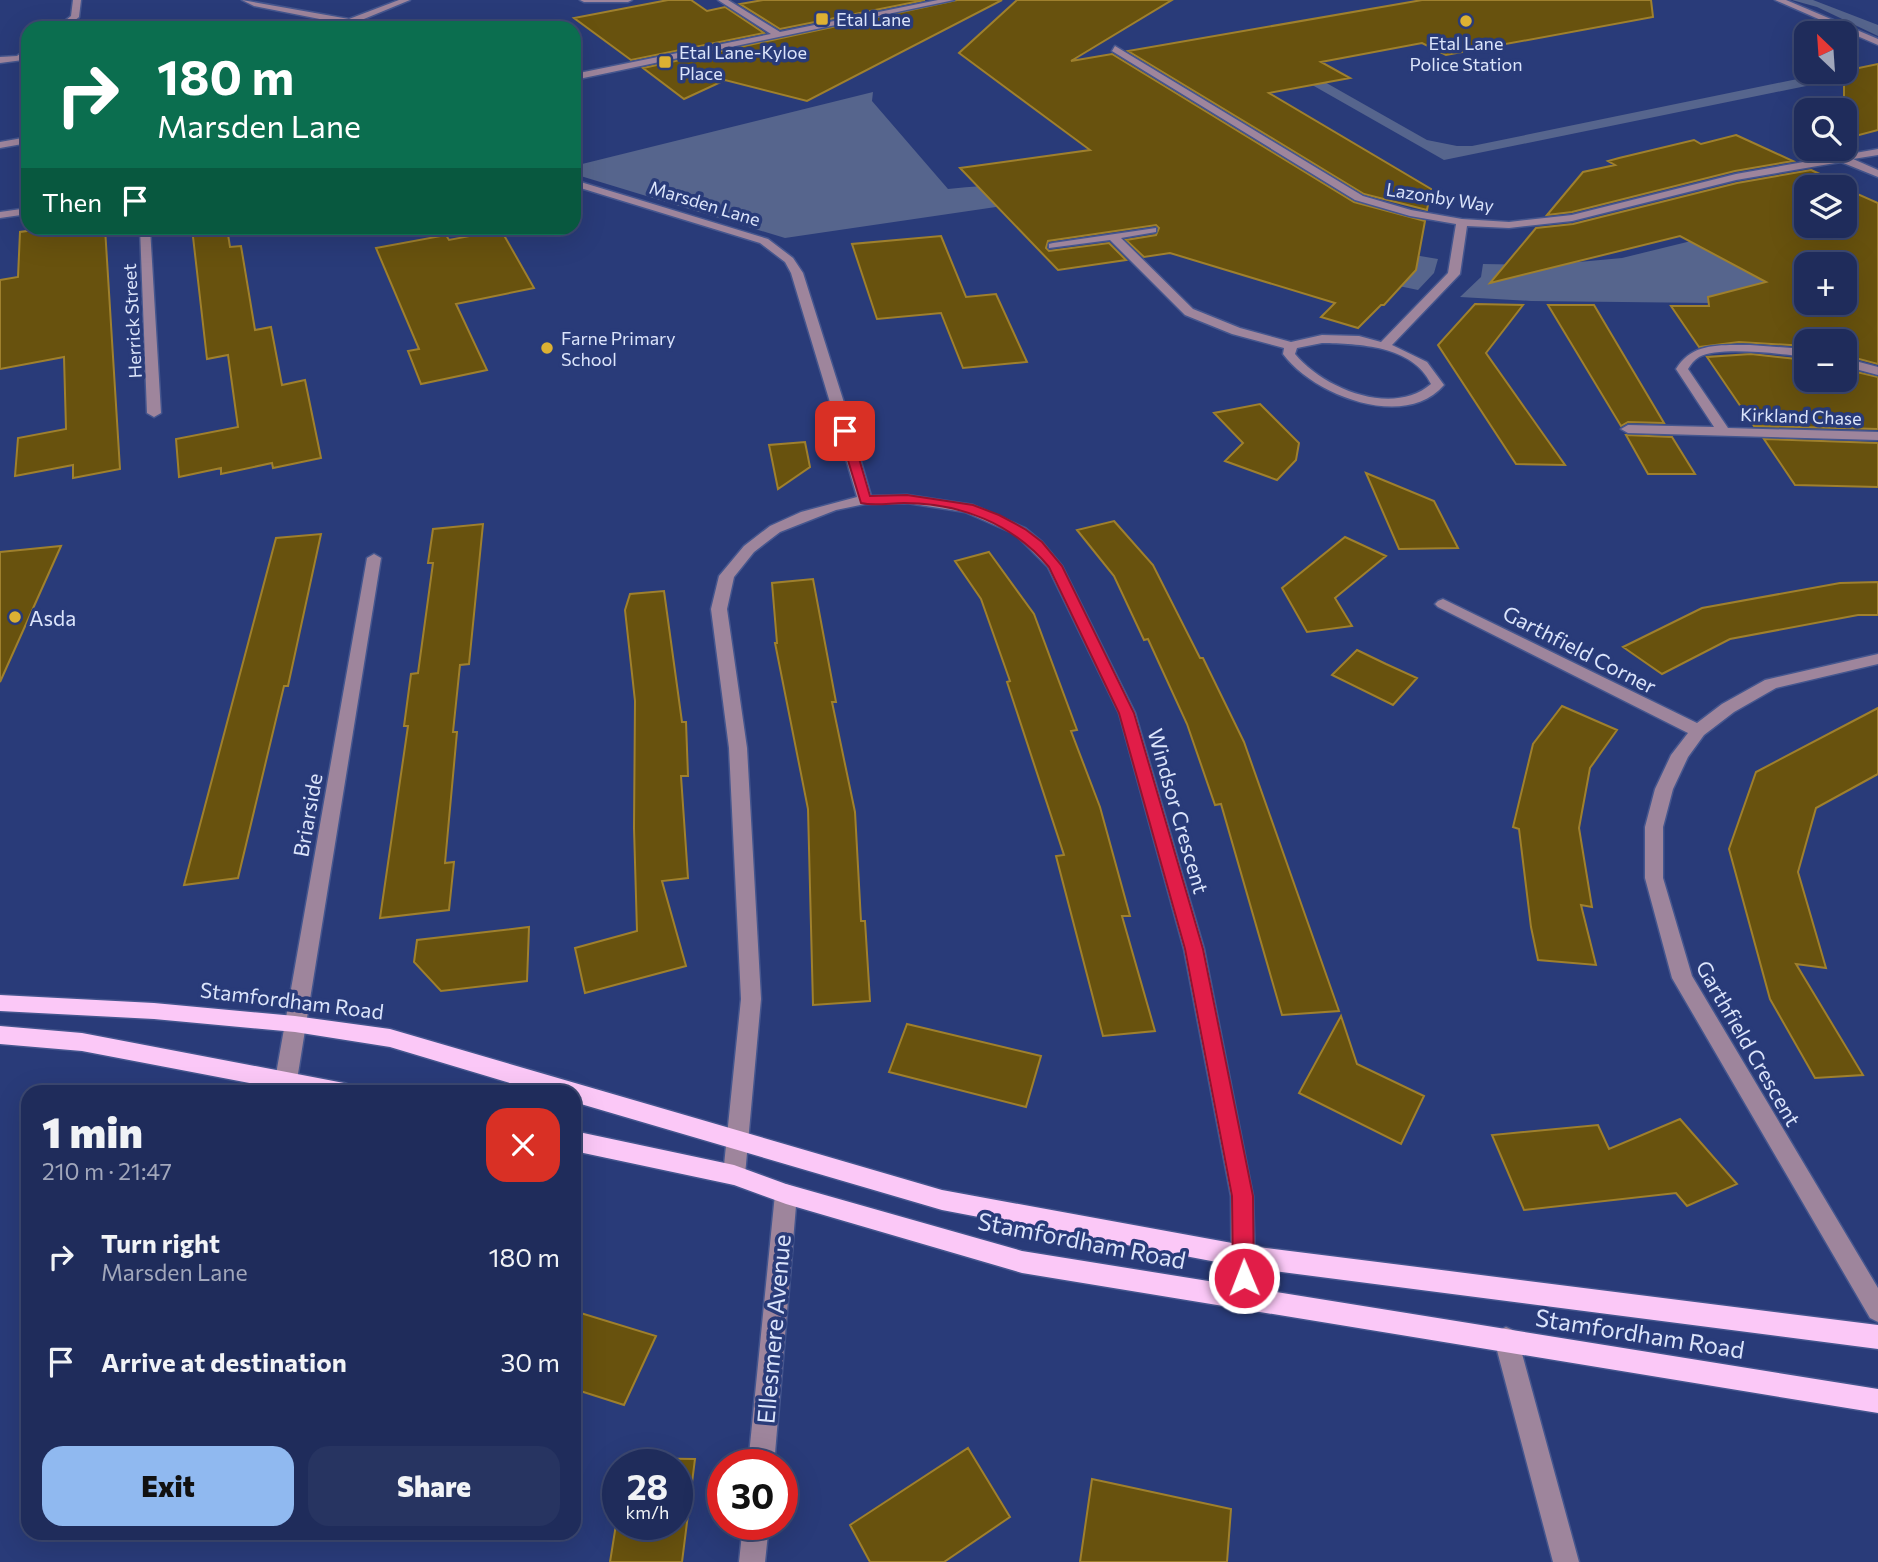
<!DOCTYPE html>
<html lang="en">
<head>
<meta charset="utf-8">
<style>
	body { margin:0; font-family:Commissioner,sans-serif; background:#273461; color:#f1f3f6; height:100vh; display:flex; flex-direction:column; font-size:26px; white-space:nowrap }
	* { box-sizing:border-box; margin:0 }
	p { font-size:23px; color:#a1a7bb }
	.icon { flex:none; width:38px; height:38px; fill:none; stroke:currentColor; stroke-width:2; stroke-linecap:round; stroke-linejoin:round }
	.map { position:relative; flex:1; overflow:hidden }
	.sheet { position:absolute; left:21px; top:1085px; width:560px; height:455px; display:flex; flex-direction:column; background:#1f2c5b; border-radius:21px; box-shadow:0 7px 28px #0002,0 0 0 2px #3c4871 }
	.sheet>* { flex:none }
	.banner { position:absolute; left:21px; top:21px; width:560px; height:214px; border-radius:21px; box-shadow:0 7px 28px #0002,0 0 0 2px #3c4871; background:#0b6e4f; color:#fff; overflow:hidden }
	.needle { width:46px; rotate:335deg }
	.tools { position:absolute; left:1794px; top:21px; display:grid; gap:14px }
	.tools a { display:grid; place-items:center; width:63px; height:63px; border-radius:14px; background:#1f2c5b; box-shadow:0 7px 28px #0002,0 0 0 2px #3c4871; font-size:35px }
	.speed { position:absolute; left:602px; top:1449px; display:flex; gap:14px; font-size:35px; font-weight:700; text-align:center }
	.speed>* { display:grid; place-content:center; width:91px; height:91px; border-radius:50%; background:#1f2c5b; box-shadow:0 7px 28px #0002,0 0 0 2px #3c4871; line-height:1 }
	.speed small { font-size:18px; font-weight:400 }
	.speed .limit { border:10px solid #d22; background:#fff; color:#111 }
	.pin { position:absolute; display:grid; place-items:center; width:60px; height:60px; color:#fff; margin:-30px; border-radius:14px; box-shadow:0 4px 10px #0006 }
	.me { position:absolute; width:77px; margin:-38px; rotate:359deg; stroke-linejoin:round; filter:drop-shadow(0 0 5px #0008) }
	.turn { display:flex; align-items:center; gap:24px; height:147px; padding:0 21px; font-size:32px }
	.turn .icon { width:91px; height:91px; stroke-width:2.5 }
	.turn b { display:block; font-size:49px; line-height:60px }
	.then { display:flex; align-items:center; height:66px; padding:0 21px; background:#0003; gap:14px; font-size:26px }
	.round { display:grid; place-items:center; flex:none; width:74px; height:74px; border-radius:21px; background:#273461 }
	.head { display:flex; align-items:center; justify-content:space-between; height:119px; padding:0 21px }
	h1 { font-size:42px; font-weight:800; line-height:52px }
	.action { display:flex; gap:14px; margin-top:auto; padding:14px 21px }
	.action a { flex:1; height:80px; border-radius:21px; background:#90b9f0; color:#111; font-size:28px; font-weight:800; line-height:80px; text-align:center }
	.action a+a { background:#273461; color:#f1f3f6 }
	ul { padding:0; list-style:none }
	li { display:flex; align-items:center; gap:21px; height:105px; padding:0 21px }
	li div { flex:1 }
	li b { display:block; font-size:26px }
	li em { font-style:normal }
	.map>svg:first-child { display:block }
	.green { fill:#56658d }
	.building { fill:#68520e; stroke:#9f802d; stroke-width:2; fill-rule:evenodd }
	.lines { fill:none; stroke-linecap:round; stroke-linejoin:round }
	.minor-casing { stroke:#45568e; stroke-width:3 }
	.major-casing { stroke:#45568e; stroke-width:3 }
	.minor { fill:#9e859c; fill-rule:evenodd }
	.major { fill:#fbc8f7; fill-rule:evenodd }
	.route { fill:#e11d48; stroke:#92132f; stroke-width:2 }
	.poi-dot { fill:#ddb133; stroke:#293b79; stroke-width:2.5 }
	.labels { text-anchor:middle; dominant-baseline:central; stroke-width:7; stroke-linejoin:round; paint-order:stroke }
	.far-poi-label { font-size:18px; fill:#dbe4fb; stroke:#293b79; text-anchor:start }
	.far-street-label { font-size:18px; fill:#dbe4fb; stroke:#293b79 }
	.poi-label { font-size:21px; fill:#dbe4fb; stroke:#293b79; text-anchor:start }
	.street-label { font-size:21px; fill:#dbe4fb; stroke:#293b79 }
	.near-street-label { font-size:24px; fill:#dbe4fb; stroke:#293b79 }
</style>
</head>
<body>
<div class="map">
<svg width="1878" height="1562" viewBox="0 0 1878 1562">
	<rect width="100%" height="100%" fill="#293b79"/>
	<path class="green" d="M1792,0H1813L1878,25V36L1817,7Z
		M1226,36L1254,42L1427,140L1457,146H1472L1817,75L1820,72H1844L1845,65L1865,74L1444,160Z
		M873,92L872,101L948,189C986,185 1023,185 1060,179C1095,173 1130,157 1165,163C1192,167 1221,199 1247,211C1309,238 1372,248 1438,259L1434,273L1418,290C1314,269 1219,248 1131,187L785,238L574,174V166Z
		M1740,229L1750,237L1807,264L1806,303H1844L1878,325L1807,304L1531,301L1460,297L1481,277L1483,264L1546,265L1622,258Z"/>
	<path class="building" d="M668,0H691L707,11L725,7L764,33L631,60L574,18Z
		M763,0H925L780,29L740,4Z
		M957,0H1002L807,101L725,80L684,99L643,68Z
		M1017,0H1172L1071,61L1112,54L1354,202L1425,221L1416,270L1384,305H1381L1358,328L1321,317L1335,303L1170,253L1144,257L1126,240L1156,235L1159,228L1156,225L1048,241L1046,248L1049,251L1109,243L1126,260L1058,270L960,168L1090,150L959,53Z
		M1422,0H1651L1653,17L1446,55L1422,43L1321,62L1350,78L1269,93L1431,189L1427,210L1364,194L1128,51Z
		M1878,64V130L1844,139V71Z
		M1736,135L1793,161L1735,171L1572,212L1547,215L1583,172L1615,165L1608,161L1619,158L1694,140L1701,144Z
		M1811,170L1842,184L1838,185L1843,187H1806V226H1844V188L1878,203V364L1844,355V341H1806V346L1739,342L1699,347L1671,306H1709L1708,297L1766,282L1680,236L1490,283L1536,228L1573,224L1737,183ZM1806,264H1844V303H1806Z
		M49,228H105L120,469L73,478V465L15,476L18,438L66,429L64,357L0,369V280L18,277L20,232Z
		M192,228H227L230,247L241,246L255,330L271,327L282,385L305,380L321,458L273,468L272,463L221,474V468L179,477L176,439L238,427L228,355L207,359Z
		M501,230L534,288L456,304L487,370L421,384L408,351L419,349L376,248L446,235L449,240Z
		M941,236L966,297L996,294L1027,362L963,368L941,313L877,319L852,244Z
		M1475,304L1523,305L1486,353L1565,465L1516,464L1438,345Z
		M1548,305H1594L1664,423L1628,422L1621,426Z
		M1751,354L1806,360V380H1844V369L1878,377V429L1754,426L1707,357Z
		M1260,404L1299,443L1296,460L1277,480L1225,461L1243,443L1214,413Z
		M1626,435L1672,437L1695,474H1648Z
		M1764,439L1878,443V487L1795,485Z
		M805,442L810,467L778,489L769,445Z
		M1366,473L1434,501L1458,548L1399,549Z
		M1114,521L1153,565L1200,658H1203L1244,742L1339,1011L1282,1015L1221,804L1215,805L1187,724L1148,639L1144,640L1114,576L1077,530Z
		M483,524L469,664L460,665L453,732H457L445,863L454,862L449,910L380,918L408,726H404L411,674L418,673L433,563H428L433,529Z
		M321,534L288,686H284L238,878L184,885L276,538Z
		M1345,537L1386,556L1335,598L1352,626L1307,632L1282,588Z
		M61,546L0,682V552Z
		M989,552L1034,614L1077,730L1071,731L1100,807L1130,916H1122L1155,1031L1103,1036L1056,856L1064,855L1007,682L1010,681L981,599L955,561Z
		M813,579L836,702H832L855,812L861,921H865L870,1001L813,1005L808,809L775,643H777L772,583Z
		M1878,582V615H1858L1730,639L1662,674L1623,647L1702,608L1840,583Z
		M664,591L682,722H686L688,776H681L688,878L662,881L686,966L585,993L575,948L637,931L634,828L635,701L625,610L630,594Z
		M1357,650L1386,664L1417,678L1393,705L1332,675Z
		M1562,706L1617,730L1590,768L1579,828L1592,907L1581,905L1596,965L1538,960L1531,927L1519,829L1513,827L1533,744Z
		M1878,708V774L1816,808L1798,872L1826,968L1796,964L1863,1075L1815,1078L1770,999L1729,849L1756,772Z
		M529,927L527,981L441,991L414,962L417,940Z
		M1341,1016L1357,1064L1424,1096L1401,1144L1299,1093Z
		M907,1024L1041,1056L1026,1107L889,1072Z
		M1680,1119L1737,1184L1687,1206L1676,1193L1524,1210L1492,1135L1598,1125L1609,1149Z
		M574,1311L656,1336L624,1405L574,1389Z
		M968,1448L1010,1517L944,1562H870L850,1525Z
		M626,1458L695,1459L682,1562H610L618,1512V1524H677V1465H625Z
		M1092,1479L1231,1509L1227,1562H1080Z"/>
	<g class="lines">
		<g class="minor-casing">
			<path id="minor" d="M73,0H81L79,17L65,28H56L71,16Z
				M242,0L349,19L399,0H410L342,28L338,25L340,23L254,6Z
				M580,0H632L628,2H584Z
				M718,0H728L780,32L938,0H954L574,80V74L771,34Z
				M1775,0H1786L1878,39V45Z
				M1115,46L1363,196L1411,210L1462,219L1509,222L1572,215L1736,174L1878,149V155L1853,159L1878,170V177L1841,162L1736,180L1572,221L1509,228L1467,226L1460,274L1392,345L1427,362L1444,385C1405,431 1313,395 1283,354L1284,348L1232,334L1185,315L1110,240L1049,248V244L1053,243L1156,228V232L1121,238L1193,309L1240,328L1291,342L1322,335L1359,336L1381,342L1448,273L1456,224L1410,216L1355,200L1112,51ZM1322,343C1359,344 1412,345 1431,384C1393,417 1324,389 1295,354L1297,348Z
				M28,48V56L23,60L0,63V57L17,56Z
				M28,137V143L0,148V142Z
				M574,180L768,239L793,258L803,273L846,409L844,412L839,413L832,409L791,273L785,262L760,243L574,186Z
				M28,208V214L0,218V212Z
				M140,228H150L161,413L154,417L147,413Z
				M1750,345L1806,349V357C1783,354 1719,346 1699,357C1694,360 1691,364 1688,369L1728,428L1878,432V440L1628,433L1621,429L1628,425L1714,427L1676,369C1692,342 1721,345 1750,345Z
				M1844,358L1878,367V375L1844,366Z
				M845,427L852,431L871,496L907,495L973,505L1025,528L1042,542L1062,566L1135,713L1204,949L1253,1196L1256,1300L1252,1308L1244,1311L1236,1308L1232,1300L1231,1196L1184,949L1119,713L1048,567L1015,534L965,512L907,503L865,504L836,510L780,532L754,552L734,577L727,609L747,748L761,999L745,1175L742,1182L734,1185L726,1182L723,1175L741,999L729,748L711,609L719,576L744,546L770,526L801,512L857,497L838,431Z
				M374,554L381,558L297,1080L293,1086L286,1089L279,1086L275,1080L367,558Z
				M1443,599L1697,723L1722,704L1765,680L1878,654V664L1776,688L1734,712L1704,735L1688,757L1673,789L1663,827V878L1692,976L1878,1288V1322L1870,1318L1672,978L1645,878V827L1655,789L1671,755L1688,733L1438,607L1435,604L1438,601Z
				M786,1184L794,1187L797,1194L774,1465H748L775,1194L778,1187Z
				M1506,1327L1515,1331L1518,1339L1579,1562H1553L1494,1339L1497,1331Z
				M743,1524H769L765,1562H739Z"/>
		</g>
		<g class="major-casing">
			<path id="major" d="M0,995L154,1003L295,1016L390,1029L942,1190L1243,1245L1878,1325V1349L1243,1267L942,1210L574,1102V1092H540L390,1047L295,1032L154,1019L0,1011Z
				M0,1026L82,1033L344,1083L352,1086L355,1092H297L82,1051L0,1044Z
				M574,1131L734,1165L786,1184L1022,1251L1878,1389V1413L1022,1273L786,1204L734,1185L574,1151Z"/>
		</g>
		<use href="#minor" class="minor"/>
		<use href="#major" class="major"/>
	</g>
	<path class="route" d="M845,427L851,431L870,496L907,495L973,505L999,515L1025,529L1042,542L1062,566L1134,713L1203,949L1253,1196L1254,1278L1251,1285L1244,1288L1236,1285L1233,1278L1232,1196L1185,949L1119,713L1049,567C1013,524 961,503 904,503C890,503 875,506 861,503L839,431Z"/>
	<g class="poi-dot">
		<rect x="815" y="12" width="14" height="14" rx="3.5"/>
		<circle cx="1466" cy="21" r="7"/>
		<rect x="658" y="55" width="14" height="14" rx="3.5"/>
		<circle cx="547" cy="348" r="7"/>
		<circle cx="15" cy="617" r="7"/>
	</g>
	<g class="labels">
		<g class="far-poi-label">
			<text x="836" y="19">Etal Lane</text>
			<text x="1466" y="43" text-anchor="middle">Etal Lane<tspan x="1466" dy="21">Police Station</tspan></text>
			<text x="679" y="52">Etal Lane-Kyloe<tspan x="679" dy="21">Place</tspan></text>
			<text x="561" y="338">Farne Primary<tspan x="561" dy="21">School</tspan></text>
		</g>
		<g class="far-street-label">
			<text transform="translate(1440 197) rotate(9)">Lazonby Way</text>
			<text transform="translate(705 203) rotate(17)">Marsden Lane</text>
			<text transform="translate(132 321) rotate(-93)">Herrick Street</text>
			<text transform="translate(1801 416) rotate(2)">Kirkland Chase</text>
		</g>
		<g class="poi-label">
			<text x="29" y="617">Asda</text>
		</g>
		<g class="street-label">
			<text transform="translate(1580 649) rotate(27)">Garthfield Corner</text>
			<text transform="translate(1179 811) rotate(74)">Windsor Crescent</text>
			<text transform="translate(307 815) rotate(-80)">Briarside</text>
			<text transform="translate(292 1000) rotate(7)">Stamfordham Road</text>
			<text transform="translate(1749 1043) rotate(60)">Garthfield Crescent</text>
		</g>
		<g class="near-street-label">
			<text transform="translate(1082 1240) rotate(11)">Stamfordham Road</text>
			<text transform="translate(773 1329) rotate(-85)">Ellesmere Avenue</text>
			<text transform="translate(1640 1333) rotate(9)">Stamfordham Road</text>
		</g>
	</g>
</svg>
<div class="tools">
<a><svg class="needle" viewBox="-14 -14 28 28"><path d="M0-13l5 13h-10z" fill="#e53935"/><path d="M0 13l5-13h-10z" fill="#a1a7bb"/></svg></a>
<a><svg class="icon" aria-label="search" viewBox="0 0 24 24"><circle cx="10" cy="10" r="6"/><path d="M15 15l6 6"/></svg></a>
<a><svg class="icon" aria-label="layers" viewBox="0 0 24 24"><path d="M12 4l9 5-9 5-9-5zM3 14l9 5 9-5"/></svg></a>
<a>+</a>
<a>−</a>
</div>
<div class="speed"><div>28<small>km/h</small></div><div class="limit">30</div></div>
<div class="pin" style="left:845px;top:431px;background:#d93025"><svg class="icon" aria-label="arrive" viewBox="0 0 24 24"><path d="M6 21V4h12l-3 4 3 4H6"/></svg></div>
<svg class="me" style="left:1244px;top:1278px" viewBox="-20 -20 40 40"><circle r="17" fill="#e11d48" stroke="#fff" stroke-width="3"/><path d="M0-11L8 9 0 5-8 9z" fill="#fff"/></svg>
<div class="banner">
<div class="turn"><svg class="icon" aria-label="right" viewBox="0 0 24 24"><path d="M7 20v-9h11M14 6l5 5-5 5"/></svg><div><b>180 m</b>Marsden Lane</div></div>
<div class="then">Then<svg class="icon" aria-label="arrive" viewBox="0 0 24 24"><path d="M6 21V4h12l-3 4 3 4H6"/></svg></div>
</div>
<section class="sheet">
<div class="head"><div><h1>1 min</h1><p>210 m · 21:47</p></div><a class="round" style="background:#d93025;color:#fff"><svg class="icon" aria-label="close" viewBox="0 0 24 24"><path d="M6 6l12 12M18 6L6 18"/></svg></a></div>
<ul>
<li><svg class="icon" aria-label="right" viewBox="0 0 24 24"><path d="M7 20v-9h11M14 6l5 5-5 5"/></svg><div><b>Turn right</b><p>Marsden Lane</p></div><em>180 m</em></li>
<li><svg class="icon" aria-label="arrive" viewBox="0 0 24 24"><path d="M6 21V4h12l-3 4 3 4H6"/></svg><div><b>Arrive at destination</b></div><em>30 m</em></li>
</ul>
<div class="action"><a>Exit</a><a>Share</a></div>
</section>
</div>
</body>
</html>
